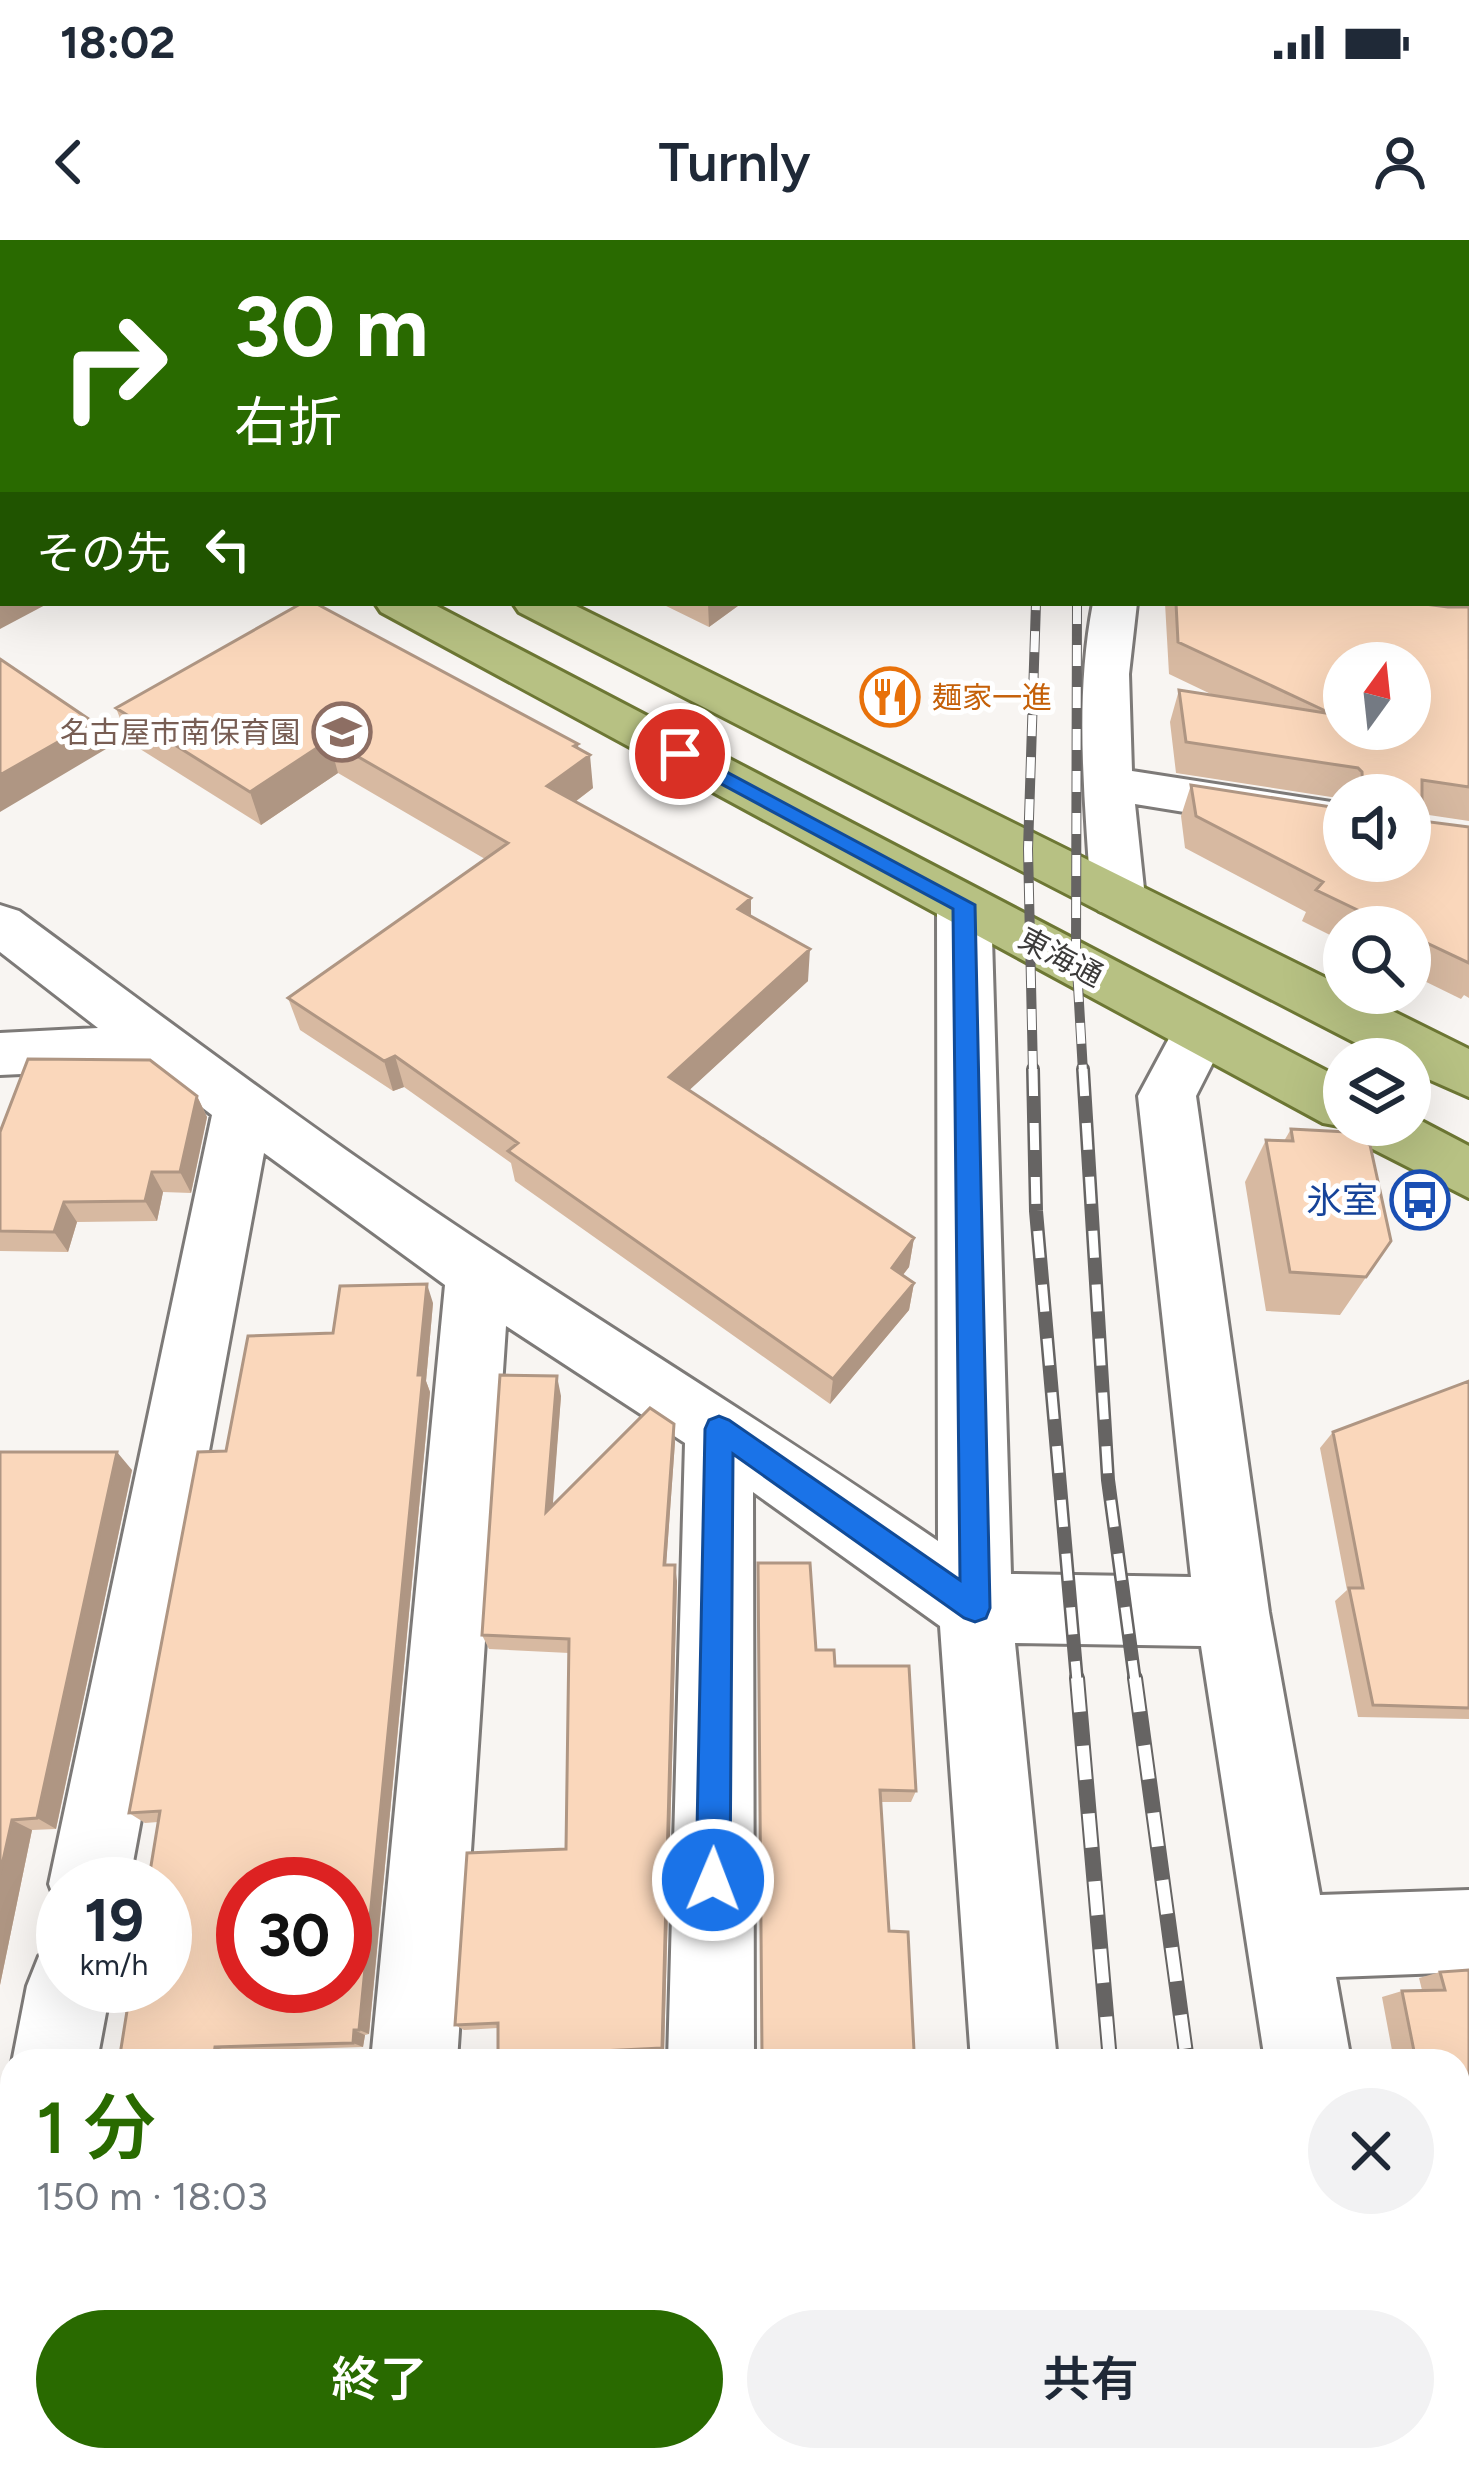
<!DOCTYPE html>
<html lang="ja">
<head>
<meta charset="utf-8">
<style>
	body { margin:0; font-family:Figtree,"Noto Sans JP",sans-serif; background:#f2f2f3; color:#1f2937; height:100vh; display:flex; flex-direction:column; font-size:45px; white-space:nowrap }
	* { box-sizing:border-box; margin:0 }
	p { font-size:39px; color:#747a83 }
	.icon { flex:none; width:66px; height:66px; fill:none; stroke:currentColor; stroke-width:2; stroke-linecap:round; stroke-linejoin:round }
	.map { position:relative; flex:1; overflow:hidden }
	.sheet { position:absolute; left:0px; top:1809px; width:1470px; height:423px; display:flex; flex-direction:column; background:#fff; border-radius:36px 36px 0 0; box-shadow:0 12px 48px #0002 }
	.sheet>* { flex:none }
	.top-card { position:absolute; left:0px; top:0px; width:1470px; height:366px; box-shadow:0 12px 48px #0002; background:#296a00; color:#fff; overflow:hidden }
	.needle { width:78px; rotate:15deg }
	.tools { position:absolute; left:1323px; top:402px; display:grid; gap:24px }
	.tools a { display:grid; place-items:center; width:108px; height:108px; border-radius:50%; background:#fff; box-shadow:0 12px 48px #0002; font-size:60px }
	.speed { position:absolute; left:36px; top:1617px; display:flex; gap:24px; font-size:60px; font-weight:700; text-align:center }
	.speed>* { display:grid; place-content:center; width:156px; height:156px; border-radius:50%; background:#fff; box-shadow:0 12px 48px #0002; line-height:1 }
	.speed small { font-size:30px; font-weight:400 }
	.speed .limit { border:18px solid #d22; background:#fff; color:#111 }
	.pin { position:absolute; display:grid; place-items:center; width:102px; height:102px; color:#fff; margin:-51px; border:6px solid #fff; border-radius:50%; box-shadow:0 3px 12px #0007 }
	.me { position:absolute; width:132px; margin:-66px; rotate:1deg; stroke-linejoin:round; filter:drop-shadow(0 0 9px #0008) }
	.turn { display:flex; align-items:center; gap:42px; height:252px; padding:0 36px; font-size:54px }
	.turn .icon { width:156px; height:156px; stroke-width:2.5 }
	.turn b { display:block; font-size:84px; line-height:102px }
	.then { display:flex; align-items:center; height:114px; padding:0 36px; background:#0003; gap:24px; font-size:45px }
	.round { display:grid; place-items:center; flex:none; width:126px; height:126px; border-radius:63px; background:#f2f2f3 }
	.headline { display:flex; align-items:center; justify-content:space-between; height:204px; padding:0 36px }
	h1 { font-size:72px; font-weight:600; line-height:90px; color:#296a00 }
	.button { display:flex; gap:24px; margin-top:auto; padding:24px 36px }
	.button a { flex:1; height:138px; border-radius:72px; background:#296a00; color:#fff; font-size:48px; font-weight:600; line-height:138px; text-align:center }
	.button a+a { background:#f2f2f3; color:#1f2937 }
	.status { display:flex; justify-content:space-between; align-items:center; height:84px; padding:0 60px; background:#fff; direction:ltr }
	.status svg { height:33px; fill:currentColor }
	header { display:flex; justify-content:space-between; align-items:center; height:156px; padding:0 36px; background:#fff; font-size:54px; font-weight:600 }
	.map>svg:first-child { display:block }
	.lines { fill:none; stroke-linecap:round; stroke-linejoin:round }
	.minor-casing { stroke:#7d7a78; stroke-width:6 }
	.major-casing { stroke:#6d7734; stroke-width:6 }
	.minor { fill:#fff; fill-rule:evenodd }
	.major { fill:#b7c183; fill-rule:evenodd }
	.rail-far3-casing { stroke:#666463; stroke-width:9 }
	.rail-far2-casing { stroke:#666463; stroke-width:10 }
	.rail-far1-casing { stroke:#666463; stroke-width:14 }
	.rail-casing { stroke:#666463; stroke-width:16 }
	.rail-far3 { stroke:#fff; stroke-width:6; stroke-dasharray:16; stroke-linecap:butt }
	.rail-far2 { stroke:#fff; stroke-width:8; stroke-dasharray:21; stroke-linecap:butt }
	.rail-far1 { stroke:#fff; stroke-width:9; stroke-dasharray:27; stroke-linecap:butt }
	.rail { stroke:#fff; stroke-width:12; stroke-dasharray:34; stroke-linecap:butt }
	.wall { fill:#d7b9a1 }
	.shaded-wall { fill:#af9683 }
	.building { fill:#fad7bb; stroke:#af9683; stroke-width:3; fill-rule:evenodd }
	.route { fill:#1a73e8; stroke:#114b97; stroke-width:3 }
	.labels { text-anchor:middle; dominant-baseline:central; stroke-width:10; stroke-linejoin:round; paint-order:stroke }
	.far-food-label { font-size:30px; fill:#c56008; stroke:#fff; text-anchor:start }
	.far-education-label { font-size:30px; fill:#785e54; stroke:#fff; text-anchor:end }
	.far-street-label { font-size:30px; fill:#3c3b3a; stroke:#fff }
	.transit-label { font-size:36px; fill:#164399; stroke:#fff; text-anchor:end }
</style>
</head>
<body>
<div class="status"><b>18:02</b><svg viewBox="0 0 49 12"><path d="M0 12V9h3v3zM5 12V6h3v6zM10 12V3h3v9zM15 12V0h3v12zM26 1h20v11H26zM47 4h2v5h-2z"/></svg></div>
<header><svg class="icon" aria-label="back" viewBox="0 0 24 24"><path d="M15 5l-7 7 7 7"/></svg>Turnly<svg class="icon" aria-label="person" viewBox="0 0 24 24"><circle cx="12" cy="8" r="4"/><path d="M4 21q1-7 8-7t8 7"/></svg></header>
<div class="map">
<svg width="1469" height="2230" viewBox="0 0 1469 2230">
	<rect width="100%" height="100%" fill="#f8f5f2"/>
	<g class="lines">
		<g class="minor-casing">
			<path id="minor" d="M1175,0H1216L1218,3H1177Z
				M1093,363H1137L1129,434L1132,531L1344,564V598L1135,564L1145,658L1137,671L1118,676L1099,671L1091,658C1085,559 1074,461 1093,363Z
				M964,647L983,652L991,665L1011,1334L1191,1337L1138,856L1181,776L1201,770L1221,776L1229,791L1196,856L1269,1372L1320,1655L1469,1650V1732L1336,1737L1351,1821H1265L1201,1406L1015,1403L1057,1821H971L940,1386L753,1252L754,1821H668L685,1203L506,1086L457,1821H371L445,1045L264,913L129,1644H63L60,1673L49,1644L212,875L151,828L0,835V793L98,788L0,712V665L19,671C178,788 336,908 502,1016C647,1111 795,1203 938,1301L937,665L945,652Z
				M63,1707V1746H111L97,1821L12,1823L27,1746L39,1716Z
				M12,1872V1960L0,1961V1873Z
				M1001,2220H1099V2230H1001Z
				M1326,2220H1424L1425,2230H1327Z"/>
		</g>
		<g class="major-casing">
			<path id="major" d="M0,84L3,85V107L0,106Z
				M0,140L3,141V166L0,165Z
				M375,363H431L1344,840V885H1410V875L1469,906V958L1357,901L1350,888L1323,883L381,372Z
				M513,363H570L1344,747V753H1356L1469,809V857L1410,831V819H1387L519,372Z"/>
		</g>
		<use href="#minor" class="minor"/>
		<use href="#major" class="major"/>
		<g class="rail-far3-casing">
			<path id="rail-far3" d="M1376,0L1384,3
				M1412,0L1421,3"/>
		</g>
		<g class="rail-far2-casing">
			<path id="rail-far2" d="M1077,363L1076,711L1083,832
				M1033,832L1028,609L1036,363"/>
		</g>
		<g class="rail-far1-casing">
			<path id="rail-far1" d="M1033,829L1036,971L1077,1441
				M1083,829L1108,1240L1135,1441"/>
		</g>
		<g class="rail-casing">
			<path id="rail" d="M1077,1438L1110,1821
				M1135,1438L1187,1821
				M1153,2220L1154,2230
				M1245,2220L1246,2230"/>
		</g>
		<use href="#rail-far3" class="rail-far3"/>
		<use href="#rail-far2" class="rail-far2"/>
		<use href="#rail-far1" class="rail-far1"/>
		<use href="#rail" class="rail"/>
	</g>
	<path class="wall" d="M1467,86L1469,87V291L1467,290Z
		M1467,309H1469V364L1449,363H1467Z
		M660,363H742L709,387Z
		M1165,363H1417L1448,367H1469V581L1422,574V581L1469,587V758L1464,755L1461,759L1410,734V687H1344V702L1302,681L1306,672L1185,608L1181,576L1191,545L1344,621L1410,555H1344V559L1176,533L1170,482L1179,450L1215,456L1169,434Z
		M116,468L579,509L593,548L575,562L751,658V677L808,741L689,850L914,998L909,1027L903,1035L914,1043L909,1070L830,1164L515,941L511,923L404,847L393,851L300,790L288,758L485,619L338,533L261,585L129,502Z
		M197,856L207,877L191,953L163,952L157,981L77,982L68,1012L0,1011V892Z
		M1291,889L1391,1001L1340,1075L1266,1071L1245,942L1266,900L1284,901Z
		M433,1063L426,1141L430,1152L369,1794L365,1795L363,1807L229,1811L228,1821H119L158,1582L145,1583L129,1573L226,1211L333,1093Z
		M1469,1141V1479L1358,1477L1335,1361L1347,1350L1320,1208L1333,1192Z
		M561,1156L552,1266L675,1202L666,1325L677,1341L664,1813L505,1820L498,1816V1788L464,1790L455,1785L566,1609L569,1413L489,1409L482,1395Z
		M0,1212L132,1230L56,1589L32,1590L0,1745Z
		M758,1340L816,1410L835,1426L916,1551L911,1562H881L889,1691L914,1811L909,1816L761,1817Z
		M1469,1730V1860L1458,1859V1821H1394L1382,1757L1402,1751L1422,1750L1419,1738L1440,1732Z
		M1469,2106V2189L1458,2143V2107Z"/>
	<path class="shaded-wall" d="M3,353V363H49L0,389V354Z
		M708,363H742L709,387Z
		M93,482L106,509L0,572V535Z
		M329,500L338,533L261,585L250,552Z
		M578,504L580,522L590,515L593,548L551,580L547,546L574,506Z
		M751,658V690L738,669Z
		M810,709L808,741L671,867L669,837Z
		M395,816L404,847L393,851L384,821Z
		M197,856L207,877L191,953L180,932Z
		M152,932L163,952L157,981L145,961Z
		M64,962L77,982L68,1012L54,992Z
		M914,998L909,1027L887,1055L892,1028Z
		M914,1043L909,1070L830,1164L833,1139Z
		M427,1044L433,1063L426,1141L430,1152L369,1794L359,1790Z
		M557,1136L561,1156L551,1289L546,1272Z
		M674,1184L675,1202L665,1341L664,1325Z
		M117,1212L132,1230L56,1589L37,1578Z
		M675,1325L677,1341L664,1813L662,1808Z
		M12,1580L32,1590L0,1745V1634Z
		M354,1790L365,1795L363,1807L353,1803Z
		M215,1807L229,1811L228,1821H213Z
		M340,2220H355V2230H340Z"/>
	<path class="building" d="M184,0H1048L1047,3H178Z
		M1467,86L1469,87V255L1467,254Z
		M0,251L3,253V353L0,354Z
		M1467,309H1469V331H1467Z
		M302,363H315L578,504L574,506L590,515L547,546L751,658L738,669L810,709L669,837L914,998L892,1028L914,1043L833,1139L508,911L518,903L395,816L384,821L288,758L508,603L329,500L250,552L116,468Z
		M1176,363H1417L1448,367H1469V547L1422,540V581L1469,587V723L1410,695V687H1393L1316,650L1323,642L1196,576L1191,545L1344,569V621H1410V555H1363L1362,532L1358,528L1186,502L1179,450L1332,474L1178,402ZM1344,423H1410V489H1344Z
		M0,419L93,482L0,535Z
		M28,819L150,820L197,856L180,932H152L145,961L64,962L54,992L0,991V892Z
		M1291,889L1347,892L1370,905L1391,1001L1366,1037L1290,1032L1266,900L1293,901Z
		M427,1044L418,1135H423L359,1790H354L353,1803L215,1807L213,1821H119L131,1746H165V1644H148L160,1571L129,1573L198,1212L226,1211L248,1096L333,1093L340,1046ZM243,1644H345V1746H243Z
		M500,1135L557,1136L546,1272L650,1168L674,1184L664,1325H675L662,1808L498,1816V1783L455,1785L467,1613L566,1609L569,1399L482,1395Z
		M1469,1141V1468L1373,1465L1349,1348H1363L1333,1192Z
		M0,1212H117L37,1578L12,1580L0,1634Z
		M758,1323H810L816,1410H834L835,1426H909L916,1551L880,1550L889,1691L908,1692L914,1811L762,1813Z
		M1469,1730V1856H1458V1821H1416L1402,1751L1445,1750L1440,1732Z
		M12,2161V2220H340V2230H0Z
		M557,2220H942L943,2230H556Z"/>
	<path class="route" d="M680,507L975,665L990,1368L986,1378L975,1382L964,1378L733,1214L730,1640L725,1652L713,1657L701,1652L696,1640L705,1189L709,1180L719,1176L729,1180L960,1340L953,669L673,518V509Z"/>
	<defs>
		<g id="restaurant-ring" transform="scale(3)"><circle r="9.5" fill="#fff" stroke="#e8710a" stroke-width="1.5"/><path d="M-5-6h1v4h1v-4h1v4h1v-4h1v5L-1.5 .5V6h-2V.5L-5-1ZM5-6V6H3V1.5H1.5Q1.5-4 5-6Z" fill="#e8710a"/></g>
		<g id="school-ring" transform="scale(3)"><circle r="9.5" fill="#fff" stroke="#8d6e63" stroke-width="1.5"/><path d="M0-5L7-2L0 1L-7-2ZM-4 1L0 2.5L4 1V4Q0 6-4 4Z" fill="#8d6e63"/></g>
		<g id="bus-ring" transform="scale(3)"><circle r="9.5" fill="#fff" stroke="#1a4fb4" stroke-width="1.5"/><path d="M-5-6H5V4H4V6H2V4H-2V6H-4V4H-5ZM-3.5-4V0h7V-4ZM-3.5 1.2v1.5H-2V1.2ZM2 1.2v1.5H3.5V1.2Z" fill="#1a4fb4"/></g>
	</defs>
	<g fill-rule="evenodd">
		<use href="#restaurant-ring" x="890" y="457"/>
		<use href="#school-ring" x="342" y="492"/>
		<use href="#bus-ring" x="1420" y="960"/>
	</g>
	<g class="labels">
		<g class="far-food-label">
			<text x="932" y="457">麺家一進</text>
		</g>
		<g class="far-education-label">
			<text x="300" y="492">名古屋市南保育園</text>
		</g>
		<g class="far-street-label">
			<text transform="translate(1061 717) rotate(28)">東海通</text>
		</g>
		<g class="transit-label">
			<text x="1378" y="960">氷室</text>
		</g>
	</g>
</svg>
<div class="tools">
<a><svg class="needle" viewBox="-14 -14 28 28"><path d="M0-13l5 13h-10z" fill="#e53935"/><path d="M0 13l5-13h-10z" fill="#747a83"/></svg></a>
<a><svg class="icon" aria-label="sound" viewBox="0 0 24 24"><path d="M4 9h4l5-4v14l-5-4H4zM17 9q2 3 0 6"/></svg></a>
<a><svg class="icon" aria-label="search" viewBox="0 0 24 24"><circle cx="10" cy="10" r="6"/><path d="M15 15l6 6"/></svg></a>
<a><svg class="icon" aria-label="layers" viewBox="0 0 24 24"><path d="M12 4l9 5-9 5-9-5zM3 14l9 5 9-5"/></svg></a>
</div>
<div class="speed"><div>19<small>km/h</small></div><div class="limit">30</div></div>
<div class="pin" style="left:680px;top:514px;background:#d93025"><svg class="icon" aria-label="arrive" viewBox="0 0 24 24"><path d="M6 21V4h12l-3 4 3 4H6"/></svg></div>
<svg class="me" style="left:713px;top:1640px" viewBox="-20 -20 40 40"><circle r="17" fill="#1a73e8" stroke="#fff" stroke-width="3"/><path d="M0-11L8 9 0 5-8 9z" fill="#fff"/></svg>
<div class="top-card">
<div class="turn"><svg class="icon" aria-label="right" viewBox="0 0 24 24"><path d="M7 20v-9h11M14 6l5 5-5 5"/></svg><div><b>30 m</b>右折</div></div>
<div class="then">その先<svg class="icon" aria-label="left" viewBox="0 0 24 24"><path d="M17 20v-9H6M10 6l-5 5 5 5"/></svg></div>
</div>
<section class="sheet">
<div class="headline"><div><h1>1 分</h1><p>150 m · 18:03</p></div><a class="round"><svg class="icon" aria-label="close" viewBox="0 0 24 24"><path d="M6 6l12 12M18 6L6 18"/></svg></a></div>
<div class="button"><a>終了</a><a>共有</a></div>
</section>
</div>
</body>
</html>
